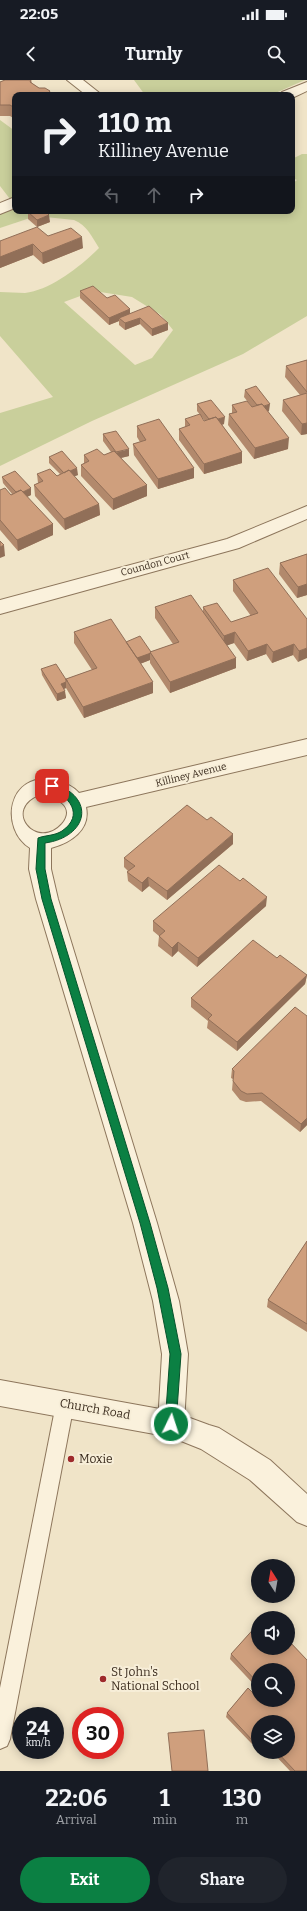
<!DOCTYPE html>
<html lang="en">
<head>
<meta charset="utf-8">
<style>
	body { margin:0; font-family:Bitter,serif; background:#20242c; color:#f1f3f6; height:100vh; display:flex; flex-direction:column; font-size:15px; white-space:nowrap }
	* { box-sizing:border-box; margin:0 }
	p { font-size:13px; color:#9ea1a6 }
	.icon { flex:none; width:22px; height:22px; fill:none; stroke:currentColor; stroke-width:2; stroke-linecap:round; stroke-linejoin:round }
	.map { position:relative; height:1691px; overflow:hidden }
	.details { display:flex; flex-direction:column; background:#171b24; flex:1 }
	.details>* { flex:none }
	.guide { position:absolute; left:12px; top:12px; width:283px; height:122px; border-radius:8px; box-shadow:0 2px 10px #0003; background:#171b24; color:#f1f3f6; overflow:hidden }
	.needle { width:26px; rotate:349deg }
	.controls { position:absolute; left:251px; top:1479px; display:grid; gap:8px }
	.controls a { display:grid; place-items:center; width:44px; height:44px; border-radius:50%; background:#171b24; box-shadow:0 2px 10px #0003; font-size:20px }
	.speed { position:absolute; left:12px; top:1627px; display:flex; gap:8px; font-size:20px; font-weight:700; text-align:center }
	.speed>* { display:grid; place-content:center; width:52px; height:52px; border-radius:50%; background:#171b24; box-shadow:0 2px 10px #0003; line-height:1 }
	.speed small { font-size:10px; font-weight:400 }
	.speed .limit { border:6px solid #d22; background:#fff; color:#111 }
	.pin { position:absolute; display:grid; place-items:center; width:34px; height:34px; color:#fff; margin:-17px; border-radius:8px; box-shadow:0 2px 6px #0006 }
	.me { position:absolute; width:44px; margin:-22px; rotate:4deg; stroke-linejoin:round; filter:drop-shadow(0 0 3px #0008) }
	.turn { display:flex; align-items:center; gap:14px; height:84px; padding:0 20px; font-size:18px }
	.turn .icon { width:52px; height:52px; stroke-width:2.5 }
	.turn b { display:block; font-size:28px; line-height:34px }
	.lanes { display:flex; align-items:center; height:38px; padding:0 20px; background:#0003; justify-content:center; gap:20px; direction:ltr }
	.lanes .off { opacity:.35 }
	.eta { display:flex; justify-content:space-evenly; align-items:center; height:68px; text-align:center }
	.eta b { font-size:24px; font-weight:700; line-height:28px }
	.action { display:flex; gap:8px; margin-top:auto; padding:8px 20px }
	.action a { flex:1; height:46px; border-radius:24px; background:#0b8043; color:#fff; font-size:16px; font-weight:700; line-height:46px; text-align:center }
	.action a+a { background:#20242c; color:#f1f3f6 }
	.status { display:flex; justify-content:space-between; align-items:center; height:28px; padding:0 20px; background:#171b24; direction:ltr }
	.status svg { height:11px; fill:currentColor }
	header { display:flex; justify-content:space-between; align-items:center; height:52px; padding:0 20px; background:#171b24; font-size:18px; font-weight:700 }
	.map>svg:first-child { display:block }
	.green { fill:#c9cf9b; fill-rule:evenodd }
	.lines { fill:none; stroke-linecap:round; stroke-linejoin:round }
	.service-casing { stroke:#8d765c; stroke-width:2 }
	.minor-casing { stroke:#8d765c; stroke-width:2 }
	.tertiary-casing { stroke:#8d765c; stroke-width:2 }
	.service { fill:#faf1dc; fill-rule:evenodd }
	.minor { fill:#faf1dc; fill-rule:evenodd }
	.tertiary { fill:#faf1dc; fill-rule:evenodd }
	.wall { fill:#b2896c }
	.shaded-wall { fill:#916f58 }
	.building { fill:#cf9f7d; stroke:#916f58 }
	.route { fill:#0b8043; stroke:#07532c }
	.poi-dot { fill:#9e2a2b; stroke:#f7eed8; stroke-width:1.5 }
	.labels { text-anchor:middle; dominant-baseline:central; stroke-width:4; stroke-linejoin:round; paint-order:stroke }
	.street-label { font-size:10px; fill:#3d2e20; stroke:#f7eed8 }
	.near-street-label { font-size:12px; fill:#3d2e20; stroke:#f7eed8 }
	.near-poi-label { font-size:12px; fill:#3d2e20; stroke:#f7eed8; text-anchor:start }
</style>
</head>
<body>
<div class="status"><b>22:05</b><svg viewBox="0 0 49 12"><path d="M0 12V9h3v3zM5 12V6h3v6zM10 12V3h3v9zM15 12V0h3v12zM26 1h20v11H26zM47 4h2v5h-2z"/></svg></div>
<header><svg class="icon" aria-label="back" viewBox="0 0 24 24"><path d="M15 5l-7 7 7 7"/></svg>Turnly<svg class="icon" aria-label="search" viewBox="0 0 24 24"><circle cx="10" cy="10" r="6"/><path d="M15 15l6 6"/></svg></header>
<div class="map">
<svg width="307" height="1691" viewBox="0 0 307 1691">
	<rect width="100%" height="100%" fill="#f0e4c8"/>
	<path class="green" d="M134,0H305L271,15H145Z
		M0,40L15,51V117L10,119L0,106Z
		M302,74H307V236L243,274L92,341L0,386V333L53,317L0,256V212C8,212 17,213 25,213C51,210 81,186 99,168C92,157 87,145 74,140L36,136L0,148V134L15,128V131H160L172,134V131H292V104L297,100L292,98V79ZM94,211L132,217L161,235L173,250L152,278L135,285L64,222Z"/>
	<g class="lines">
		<g class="service-casing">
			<path id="service" d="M65,1315L71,1318L74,1324L10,1659L7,1666L0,1669V1608L56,1324L59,1318Z"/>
		</g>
		<g class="minor-casing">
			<path id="minor" d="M67,0H83L102,15H86Z
				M307,2V11L292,18V15H280L282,12Z
				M15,117V128L0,134V123Z
				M307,426V439L239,468L0,534V520L227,459Z
				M307,659V675L86,727C91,750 70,763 51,768V789L58,819L157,1143L179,1221L188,1274L184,1344L180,1353L171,1357L162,1353L158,1344L162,1274L153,1221L133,1143L36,819L29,789L30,768C0,750 6,691 55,700C63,702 73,706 79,713ZM41,714C55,717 77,726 62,744C37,772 0,729 41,714Z"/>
		</g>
		<g class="tertiary-casing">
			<path id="tertiary" d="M0,1300L171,1331L209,1345L219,1348L270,1380L307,1414V1446L297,1442L250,1400L201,1369L171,1357L0,1326Z"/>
		</g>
		<use href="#service" class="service"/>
		<use href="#minor" class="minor"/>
		<use href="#tertiary" class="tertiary"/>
	</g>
	<path class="wall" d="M5,0H31L32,3L39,8L50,11V15H15V39L10,36H0V2Z
		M28,132L50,142L37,147L28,139Z
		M48,156L83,168L43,184L33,175L0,188V161Z
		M80,211L107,218L130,229V233L168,250L152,256L140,244L125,250L119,245V241L109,245L80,218Z
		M307,280V354L301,355L282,331L283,320L300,315L285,297L286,286Z
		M245,310L269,331H268L288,369L254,379L228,345L229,334L232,333V325L252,327L244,317Z
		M197,324L224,344L222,345L242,372V383L204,394L179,360V349L185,347V339L205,341L197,331Z
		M137,346L194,398L158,409L134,375L133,364L140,362L137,357Z
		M103,354L129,376L121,378L147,405V416L113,430L81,396V385L84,383V375H104L111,372L103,361Z
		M49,377L78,395L74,396L99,424L100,435L65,450L35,416L34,405L38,403L37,394L57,396L60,394L49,383Z
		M2,397L31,415L27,417L53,444V455L18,471L0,450V410L11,415L12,414L3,403Z
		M307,474V515L297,518L279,494L280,483Z
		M233,500L307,539L298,582L293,575L272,583L266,574L247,581L234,563L227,565L236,588L170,613L150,583V580L140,584L153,613L84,638L66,608L64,609L66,618L57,621L42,595L41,589L66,599L92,590L74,563V552L126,562L151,572L173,564L155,538V527L203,531V527L231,542L251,536L233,511Z
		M233,764L167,820L149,806L142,812L128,801L127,792L128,791L124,787V778Z
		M266,826L197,887L178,871L172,877L158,866L159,856L153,851V841Z
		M277,878L307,895L305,904L237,971L207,948L208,941L191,927V918Z
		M307,936V1045L300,1052L261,1021L246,1022L240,1020L232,1010L233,999L231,998L232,989Z
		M307,1161V1252L267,1227L268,1220Z
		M258,1544V1568H288V1560L307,1580V1691H290L273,1673L274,1672H288V1642H258V1657L252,1664L226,1637L227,1633L248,1608L257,1617L258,1616V1620H288V1590H258V1609L230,1579L231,1574Z"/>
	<path class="shaded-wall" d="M295,88L294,99L292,101V91Z
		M49,135L50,142L37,147V140Z
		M82,157L83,168L43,184L42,173Z
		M33,164V175L0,188V177Z
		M130,229V236L119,238V241L109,245V238Z
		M140,238V244L125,250V243Z
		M168,243V250L152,256V249Z
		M270,324L269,331L258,334L259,328Z
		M225,337L224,344L210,348L211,341Z
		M307,343V354L301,355L302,344Z
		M289,358L288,369L254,379L255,368Z
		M129,369V376L116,379V373Z
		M242,372V383L204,394V384Z
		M77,388L78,395L65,400V393Z
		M194,388V398L158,409V399Z
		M147,405V416L113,430V419Z
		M31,408V415L18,421V414Z
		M99,424L100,435L65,450L64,439Z
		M53,444V455L18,471L17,460Z
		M4,465L5,476L0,478V467Z
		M307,504V515L297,518L298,507Z
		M235,552L234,563L223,567L224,556Z
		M267,564L266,574L247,581L248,571Z
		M294,564L293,575L272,583L273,572Z
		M307,568V578L298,582L299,571Z
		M150,573V580L137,585L136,578Z
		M236,578V588L170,613V602Z
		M66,602V608L61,610V604Z
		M153,602V613L84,638L83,627Z
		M65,611L66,618L57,621V614Z
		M233,754V764L167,820V811Z
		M148,797L149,806L142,812V803Z
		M267,817L266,826L197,887L198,878Z
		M178,862V871L172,877V868Z
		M307,895L305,904L237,971V962Z
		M307,1038V1045L300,1052L301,1044Z
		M258,1655V1657L252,1664L253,1661Z"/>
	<path class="building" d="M5,0H31L30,2L39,8H45L50,11L48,14L50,15H15V28L10,25H0V2Z
		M292,87L295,88L292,91Z
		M30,131H45L49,135L37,140L28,132Z
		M37,147L48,156L71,148L82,157L42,173L33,164L0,177V161Z
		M93,206L107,218L115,215L130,229L109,238L80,211Z
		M149,226L168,243L152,249L140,238L125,243L119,238Z
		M307,280V312L286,286Z
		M256,306L270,324L264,326L262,324L257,325L245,310Z
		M307,313V343L302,344L283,320Z
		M211,320L225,337L218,339L216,337L209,339L197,324Z
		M247,321L252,327L262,324L289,358L255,368L229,334L237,332L232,325Z
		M200,334L204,341L216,337L242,372L204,384L179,349L190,345L185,339Z
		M159,339L194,388L158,399L133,364L146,360L137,346Z
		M116,351L129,369L116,372L103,354Z
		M97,369L104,375L114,371L147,405L113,419L81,385L89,381L84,375Z
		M62,371L77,388L70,391L69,390L64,393L49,377Z
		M50,389L57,396L69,390L99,424L64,439L34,405L43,401L37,394Z
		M15,391L31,408L23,412L21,410L16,412L2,397Z
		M5,408L11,415L21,410L53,444L17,460L0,440V410Z
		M0,461L4,465L0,467Z
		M307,474V504L298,507L280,483Z
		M268,488L307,539V568L299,571L294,564L273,572L267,564L248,571L235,552L224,556L203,527L217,523L231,542L258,533L233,500Z
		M191,515L236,578L170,602L150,572L179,562L155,527Z
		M111,539L153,602L83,627L66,599L97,588L74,552Z
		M140,556L151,572H150L151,573L137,578L126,562Z
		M56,584L67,601L66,599V602L61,604L65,611L57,614L41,589Z
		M187,725L207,740L211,737L233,754L167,811L148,797L142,803L127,792L135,786L124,778Z
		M219,785L240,801L243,798L267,817L198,878L178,862L172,868L159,856L165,851L153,841Z
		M253,860L277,878L280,875L307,895L237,962L208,939L212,935L191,918Z
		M295,927L307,936V1038L301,1044L262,1013L247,1014L241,1011L233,1001L234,991L232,989Z
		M307,1161V1244L268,1220Z
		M258,1544V1568H288V1560L307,1580V1691H295L277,1672H288V1642H258V1655L253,1661L227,1633L248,1608L257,1617L258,1616V1620H288V1590H258V1603L231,1574Z
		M204,1650L208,1691H172L168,1653Z"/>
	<path class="route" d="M52,703C97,717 88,757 45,763V789L51,819L150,1143L168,1208L181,1274L176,1344L175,1348L171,1350L167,1348L165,1344L170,1274L157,1208L140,1143L42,819L36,789L38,758C46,755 54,756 62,751C85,735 69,715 49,709V704Z"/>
	<g class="poi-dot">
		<circle cx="71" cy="1379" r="4"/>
		<circle cx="103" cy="1599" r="4"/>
	</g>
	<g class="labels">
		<g class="street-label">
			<text transform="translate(155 484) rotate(-15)">Coundon Court</text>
			<text transform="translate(191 695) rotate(-14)">Killiney Avenue</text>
		</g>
		<g class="near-street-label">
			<text transform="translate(95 1329) rotate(10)">Church Road</text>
		</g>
		<g class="near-poi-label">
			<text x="79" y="1379">Moxie</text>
			<text x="111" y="1592">St John's<tspan x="111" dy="14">National School</tspan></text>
		</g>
	</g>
</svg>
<div class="controls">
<a><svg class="needle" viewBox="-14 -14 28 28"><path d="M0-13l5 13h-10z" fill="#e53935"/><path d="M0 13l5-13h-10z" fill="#9ea1a6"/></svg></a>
<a><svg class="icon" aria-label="sound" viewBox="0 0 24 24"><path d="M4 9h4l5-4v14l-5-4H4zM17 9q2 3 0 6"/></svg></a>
<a><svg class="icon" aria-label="search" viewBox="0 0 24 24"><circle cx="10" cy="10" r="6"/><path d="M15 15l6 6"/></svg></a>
<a><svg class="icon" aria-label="layers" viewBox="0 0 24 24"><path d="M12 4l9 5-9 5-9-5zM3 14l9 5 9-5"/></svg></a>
</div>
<div class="speed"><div>24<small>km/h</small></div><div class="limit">30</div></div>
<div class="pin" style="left:52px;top:706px;background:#d93025"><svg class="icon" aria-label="arrive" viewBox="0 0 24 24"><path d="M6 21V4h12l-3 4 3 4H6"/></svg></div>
<svg class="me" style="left:171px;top:1344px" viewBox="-20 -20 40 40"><circle r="17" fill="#0b8043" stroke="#fff" stroke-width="3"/><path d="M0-11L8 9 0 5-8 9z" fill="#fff"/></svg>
<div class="guide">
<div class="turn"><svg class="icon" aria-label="right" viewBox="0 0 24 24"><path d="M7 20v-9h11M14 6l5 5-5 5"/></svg><div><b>110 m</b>Killiney Avenue</div></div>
<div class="lanes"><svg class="icon off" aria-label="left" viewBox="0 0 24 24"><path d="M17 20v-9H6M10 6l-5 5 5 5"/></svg><svg class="icon off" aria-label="ahead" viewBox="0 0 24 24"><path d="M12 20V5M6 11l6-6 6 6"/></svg><svg class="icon" aria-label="right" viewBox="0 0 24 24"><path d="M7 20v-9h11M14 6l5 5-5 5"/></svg></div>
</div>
</div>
<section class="details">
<div class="eta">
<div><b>22:06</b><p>Arrival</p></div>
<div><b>1</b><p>min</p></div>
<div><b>130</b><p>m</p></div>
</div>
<div class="action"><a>Exit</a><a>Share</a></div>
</section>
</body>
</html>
